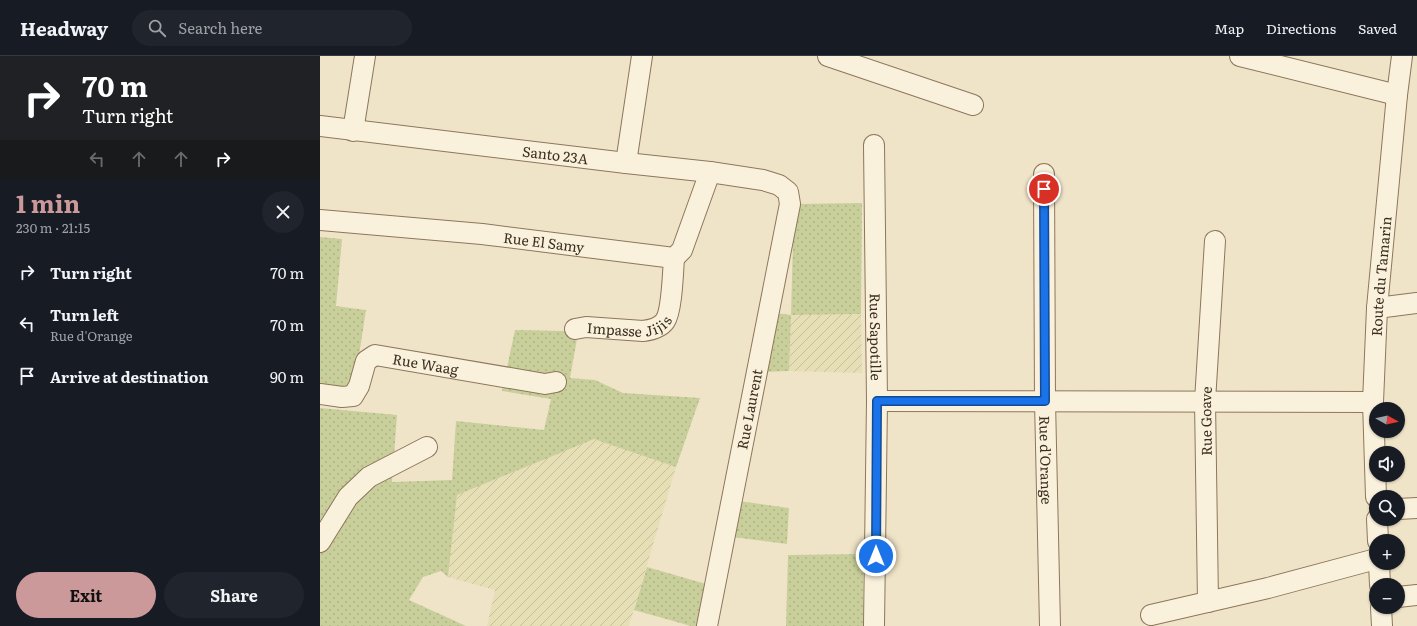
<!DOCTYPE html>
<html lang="en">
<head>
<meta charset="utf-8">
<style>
	body { margin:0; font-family:Literata,serif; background:#20242c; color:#f1f3f6; height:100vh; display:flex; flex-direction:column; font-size:15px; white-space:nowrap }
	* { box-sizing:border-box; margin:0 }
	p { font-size:13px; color:#9ea1a6 }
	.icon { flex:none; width:22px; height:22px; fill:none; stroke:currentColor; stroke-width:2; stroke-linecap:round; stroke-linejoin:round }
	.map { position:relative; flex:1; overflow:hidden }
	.sheet { display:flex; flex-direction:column; background:#171b24; width:320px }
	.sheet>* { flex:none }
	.guide { background:#202124; color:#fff; overflow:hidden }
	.needle { width:26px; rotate:98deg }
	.tools { position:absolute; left:1049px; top:346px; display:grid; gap:8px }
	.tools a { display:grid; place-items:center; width:36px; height:36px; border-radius:50%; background:#171b24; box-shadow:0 1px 3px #0004; font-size:20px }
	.pin { position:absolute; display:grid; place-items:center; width:34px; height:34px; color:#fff; margin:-17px; border:2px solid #fff; border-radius:50%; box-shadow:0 1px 4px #0007 }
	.me { position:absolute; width:44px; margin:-22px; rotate:0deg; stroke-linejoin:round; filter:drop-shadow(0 0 3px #0008) }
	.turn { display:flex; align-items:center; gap:14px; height:84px; padding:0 16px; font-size:18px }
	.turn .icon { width:52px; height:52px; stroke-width:2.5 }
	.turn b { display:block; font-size:28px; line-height:34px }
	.lanes { display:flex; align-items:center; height:38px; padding:0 16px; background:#0003; justify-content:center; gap:20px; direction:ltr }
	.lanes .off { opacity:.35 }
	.round { display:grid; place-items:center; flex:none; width:42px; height:42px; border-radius:21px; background:#20242c }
	.overview { display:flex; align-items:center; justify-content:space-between; height:68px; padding:0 16px }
	h1 { font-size:24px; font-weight:700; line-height:30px; color:#cc999b }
	.button { display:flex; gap:8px; margin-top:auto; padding:8px 16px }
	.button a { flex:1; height:46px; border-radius:24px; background:#cc999b; color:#111; font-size:16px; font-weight:700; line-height:46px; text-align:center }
	.button a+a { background:#20242c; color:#f1f3f6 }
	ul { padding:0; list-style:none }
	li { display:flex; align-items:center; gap:12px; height:52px; padding:0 16px }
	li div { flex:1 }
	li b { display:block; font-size:15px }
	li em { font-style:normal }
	header { display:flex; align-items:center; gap:24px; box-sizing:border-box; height:56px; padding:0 20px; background:#171b24; border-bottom:1px solid #363941 }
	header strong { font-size:19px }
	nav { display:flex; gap:22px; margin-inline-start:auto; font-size:14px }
	.search { width:280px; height:36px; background:#20242c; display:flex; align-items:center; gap:10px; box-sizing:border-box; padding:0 14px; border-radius:22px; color:#9ea1a6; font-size:15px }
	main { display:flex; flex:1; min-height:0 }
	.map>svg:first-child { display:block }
	.farmland { fill:url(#farmland-furrows) }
	.grass { fill:url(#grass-dots) }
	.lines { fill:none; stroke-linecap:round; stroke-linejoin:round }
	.minor-casing { stroke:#8d765c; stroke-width:22 }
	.minor { stroke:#faf1dc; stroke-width:20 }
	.route-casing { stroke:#114b97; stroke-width:10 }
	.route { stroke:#1a73e8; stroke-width:7 }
	.labels { text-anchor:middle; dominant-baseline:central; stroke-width:3; stroke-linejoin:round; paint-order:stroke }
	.street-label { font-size:14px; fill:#3d2e20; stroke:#f7eed8 }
</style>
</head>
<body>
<header>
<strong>Headway</strong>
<div class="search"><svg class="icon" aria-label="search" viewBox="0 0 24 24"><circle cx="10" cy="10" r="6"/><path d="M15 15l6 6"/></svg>Search here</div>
<nav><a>Map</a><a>Directions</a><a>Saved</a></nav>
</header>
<main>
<section class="sheet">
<div class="guide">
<div class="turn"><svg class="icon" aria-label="right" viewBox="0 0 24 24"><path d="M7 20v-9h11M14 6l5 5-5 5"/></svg><div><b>70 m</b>Turn right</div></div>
<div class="lanes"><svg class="icon off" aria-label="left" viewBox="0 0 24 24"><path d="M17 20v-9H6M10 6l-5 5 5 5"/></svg><svg class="icon off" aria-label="ahead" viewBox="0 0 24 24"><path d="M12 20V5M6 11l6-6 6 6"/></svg><svg class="icon off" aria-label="ahead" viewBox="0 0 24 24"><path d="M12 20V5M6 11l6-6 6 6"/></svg><svg class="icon" aria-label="right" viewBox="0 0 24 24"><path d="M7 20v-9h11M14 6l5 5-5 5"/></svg></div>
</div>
<div class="overview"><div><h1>1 min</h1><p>230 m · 21:15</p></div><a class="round"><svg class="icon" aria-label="close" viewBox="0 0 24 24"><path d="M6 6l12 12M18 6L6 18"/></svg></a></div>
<ul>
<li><svg class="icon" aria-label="right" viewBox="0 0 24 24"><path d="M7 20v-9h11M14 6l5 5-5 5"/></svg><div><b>Turn right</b></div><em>70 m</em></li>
<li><svg class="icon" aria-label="left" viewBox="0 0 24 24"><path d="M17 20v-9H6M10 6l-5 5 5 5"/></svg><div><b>Turn left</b><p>Rue d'Orange</p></div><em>70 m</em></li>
<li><svg class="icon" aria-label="arrive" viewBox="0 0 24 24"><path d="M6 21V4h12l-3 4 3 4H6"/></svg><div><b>Arrive at destination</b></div><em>90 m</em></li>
</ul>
<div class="button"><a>Exit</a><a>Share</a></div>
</section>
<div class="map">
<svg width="1097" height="570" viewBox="0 0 1097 570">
	<defs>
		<pattern id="farmland-furrows" width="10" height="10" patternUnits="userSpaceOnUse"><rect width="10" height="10" fill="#e6deb5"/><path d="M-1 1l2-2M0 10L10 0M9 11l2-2" fill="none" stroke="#c6bf9b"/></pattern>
		<pattern id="grass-dots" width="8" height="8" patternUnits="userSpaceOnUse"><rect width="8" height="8" fill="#c9cf9b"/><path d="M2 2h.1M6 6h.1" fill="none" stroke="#aeb285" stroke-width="1.8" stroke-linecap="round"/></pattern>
	</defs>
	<rect width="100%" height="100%" fill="#f0e4c8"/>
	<path class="farmland" d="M541,258L542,317L469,315L471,259Z
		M274,382L356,411L309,570H167L175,534L128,521L137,439Z"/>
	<path class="grass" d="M542,147L541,258L471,259L469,315L440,316L447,256L471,259L474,148Z
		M0,181L22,183L16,250L46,254L33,338L0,335Z
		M195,274L245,275L258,277L250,322L275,324L303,337L380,342L356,411L274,383L137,439L128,521L121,515L103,521L89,544L146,570H0V352L77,359L72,426L132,424L136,365L224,374L231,343L182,335Z
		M419,445L469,452L467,488L413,481Z
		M543,498V570H466L468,499Z
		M327,511L386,528L377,570H371L314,554Z"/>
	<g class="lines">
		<g class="minor-casing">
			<g id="minor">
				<path d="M508,0L653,49"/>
				<path d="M920,0L1077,39"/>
				<path id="s1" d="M0,70L306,107L390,116L443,124L459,129L468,136L470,148L467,163L387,570"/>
				<path d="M33,75L45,0"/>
				<path id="s2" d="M554,89L557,345L554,570"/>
				<path d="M306,107L322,0"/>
				<path id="s3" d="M724,118L725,345L730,570"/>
				<path id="s4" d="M0,164L162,178L354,202L362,194L390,116"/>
				<path d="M1057,252L1097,247"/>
				<path id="s5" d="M255,273L266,271L323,275C331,274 340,272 345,265C352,255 353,215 354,202"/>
				<path id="s6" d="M0,338L22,341L33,340L39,330L46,305L55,299L225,328L236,326"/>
				<path d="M557,345L1053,346"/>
				<path id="s7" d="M1056,441L1053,346L1057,252L1077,39L1082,0"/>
				<path d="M1078,453L1097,452"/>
				<path d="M1057,463L1058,485"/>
				<path d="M0,486L28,441L49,421L107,391"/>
				<path d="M1059,507L1060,529"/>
				<path d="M1078,541L1097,539"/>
				<path id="s8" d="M888,546L885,345L895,185"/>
				<path d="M1061,551L1062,570"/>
				<path d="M831,559L948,532L1056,503"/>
			</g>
		</g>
		<use href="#minor" class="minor"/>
	</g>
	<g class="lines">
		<g class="route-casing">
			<path id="route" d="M556,500L557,345H725L724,133"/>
		</g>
		<use href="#route" class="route"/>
	</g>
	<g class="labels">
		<g class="street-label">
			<text stroke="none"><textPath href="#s1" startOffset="237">Santo 23A</textPath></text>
			<text stroke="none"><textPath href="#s4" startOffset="225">Rue El Samy</textPath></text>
			<text stroke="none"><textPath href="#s7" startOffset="221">Route du Tamarin</textPath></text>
			<text stroke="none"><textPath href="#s5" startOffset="55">Impasse Jijis</textPath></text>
			<text stroke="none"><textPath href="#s2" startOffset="192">Rue Sapotille</textPath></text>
			<text stroke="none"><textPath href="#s6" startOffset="133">Rue Waag</textPath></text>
			<text transform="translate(429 353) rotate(-79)">Rue Laurent</text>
			<text stroke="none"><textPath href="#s8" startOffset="181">Rue Goave</textPath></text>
			<text stroke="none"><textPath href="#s3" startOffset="286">Rue d'Orange</textPath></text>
		</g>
	</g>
</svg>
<div class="tools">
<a><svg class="needle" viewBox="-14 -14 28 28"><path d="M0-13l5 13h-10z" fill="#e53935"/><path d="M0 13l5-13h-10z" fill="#9ea1a6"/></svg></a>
<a><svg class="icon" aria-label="sound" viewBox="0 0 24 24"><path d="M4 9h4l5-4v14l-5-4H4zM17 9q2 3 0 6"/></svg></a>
<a><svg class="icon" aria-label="search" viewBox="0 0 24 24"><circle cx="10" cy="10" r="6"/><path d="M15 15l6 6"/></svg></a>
<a>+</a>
<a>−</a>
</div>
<div class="pin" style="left:724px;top:133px;background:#d93025"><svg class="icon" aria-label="arrive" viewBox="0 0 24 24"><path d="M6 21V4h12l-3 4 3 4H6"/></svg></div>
<svg class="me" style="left:556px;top:500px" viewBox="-20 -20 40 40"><circle r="17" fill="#1a73e8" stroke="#fff" stroke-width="3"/><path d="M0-11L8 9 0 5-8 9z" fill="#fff"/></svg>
</div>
</main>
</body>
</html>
